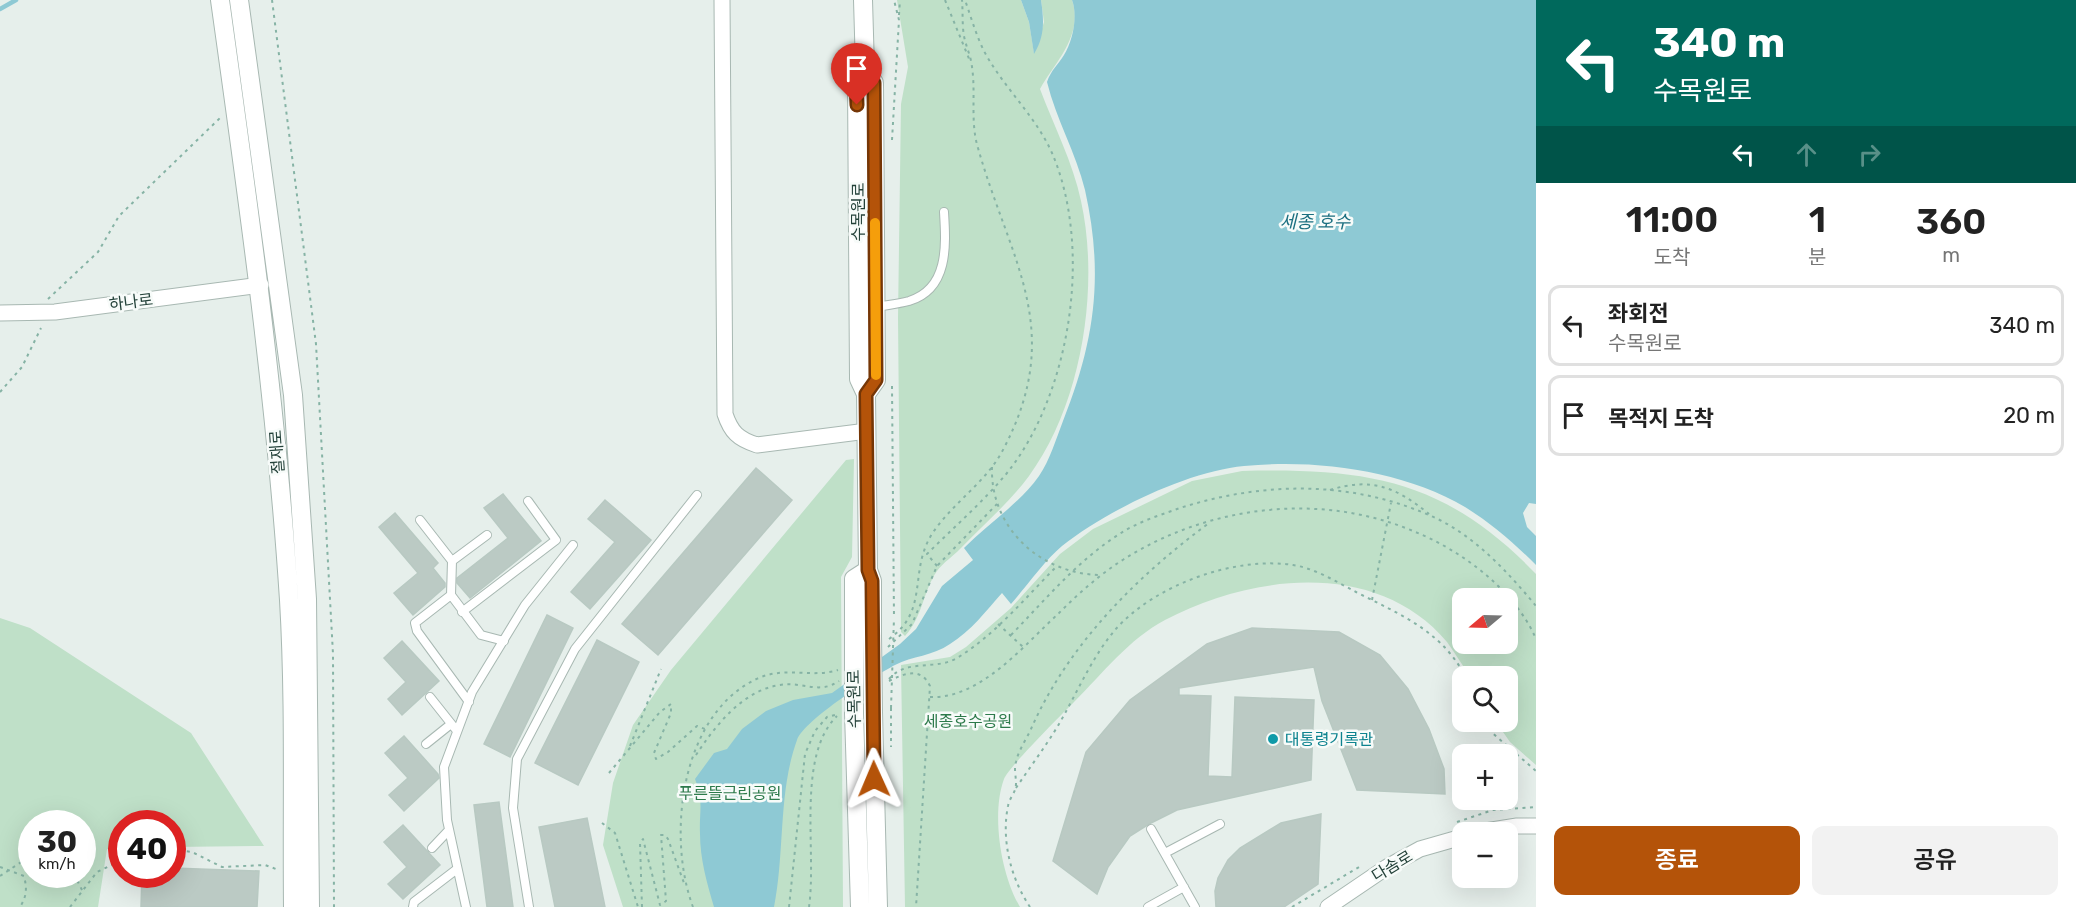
<!DOCTYPE html>
<html lang="ko">
<head>
<meta charset="utf-8">
<style>
	body { margin:0; font-family:Rubik,"Noto Sans KR",sans-serif; background:#f2f2f2; color:#222; height:100vh; display:flex; flex-direction:column; font-size:22px; white-space:nowrap }
	* { box-sizing:border-box; margin:0 }
	p { font-size:20px; color:#767676 }
	.icon { flex:none; width:33px; height:33px; fill:none; stroke:currentColor; stroke-width:2; stroke-linecap:round; stroke-linejoin:round }
	.map { position:relative; flex:1; overflow:hidden }
	.sheet { display:flex; flex-direction:column; background:#fff; width:540px }
	.sheet>* { flex:none }
	.hud { background:#00695c; color:#fff; overflow:hidden }
	.needle { width:39px; rotate:251deg }
	.controls { position:absolute; left:1452px; top:588px; display:grid; gap:12px }
	.controls a { display:grid; place-items:center; width:66px; height:66px; border-radius:12px; background:#fff; box-shadow:0 6px 24px #0002; font-size:30px }
	.speed { position:absolute; left:18px; top:810px; display:flex; gap:12px; font-size:30px; font-weight:700; text-align:center }
	.speed>* { display:grid; place-content:center; width:78px; height:78px; border-radius:50%; background:#fff; box-shadow:0 6px 24px #0002; line-height:1 }
	.speed small { font-size:15px; font-weight:400 }
	.speed .limit { border:9px solid #d22; background:#fff; color:#111 }
	.pin { position:absolute; display:grid; place-items:center; width:51px; height:51px; color:#fff; margin:-62px -26px; border-radius:50% 50% 50% 0; rotate:-45deg; box-shadow:0 0 6px #0007 }
	.pin .icon { rotate:45deg }
	.me { position:absolute; width:66px; margin:-33px; rotate:359deg; stroke-linejoin:round; filter:drop-shadow(0 0 4px #0008) }
	.turn { display:flex; align-items:center; gap:21px; height:126px; padding:0 18px; font-size:27px }
	.turn .icon { width:78px; height:78px; stroke-width:2.5 }
	.turn b { display:block; font-size:42px; line-height:51px }
	.lanes { display:flex; align-items:center; height:57px; padding:0 18px; background:#0003; justify-content:center; gap:30px; direction:ltr }
	.lanes .off { opacity:.35 }
	.eta { display:flex; justify-content:space-evenly; align-items:center; height:102px; text-align:center }
	.eta b { font-size:36px; font-weight:600; line-height:42px }
	.primary-button { display:flex; gap:12px; margin-top:auto; padding:12px 18px }
	.primary-button a { flex:1; height:69px; border-radius:12px; background:#b45309; color:#fff; font-size:24px; font-weight:600; line-height:69px; text-align:center }
	.primary-button a+a { background:#f2f2f2; color:#222 }
	ul { padding:0; list-style:none }
	li { display:flex; align-items:center; gap:18px; height:81px; margin:0 12px 9px; padding:0 6px; border:3px solid #e0e0e0; border-radius:12px }
	li div { flex:1 }
	li b { display:block; font-size:22px }
	li em { font-style:normal }
	main { display:flex; flex:1; min-height:0 }
	.map>svg:first-child { display:block }
	.green { fill:#bfe0c8; fill-rule:evenodd }
	.water { fill:#8ec9d4 }
	.lines { fill:none; stroke-linecap:round; stroke-linejoin:round }
	.stream { stroke:#8ec9d4; stroke-width:4.5 }
	.building { fill:#bbcac4; stroke:#b8c9c2; stroke-width:1.5 }
	.service-casing { stroke:#a8b8b2; stroke-width:10 }
	.minor-casing { stroke:#a8b8b2; stroke-width:17 }
	.tertiary-casing { stroke:#a8b8b2; stroke-width:20 }
	.path { stroke:#86b3a5; stroke-width:2; stroke-dasharray:3 4.5; stroke-linecap:butt }
	.service { stroke:#fff; stroke-width:8 }
	.minor { stroke:#fff; stroke-width:15 }
	.tertiary { stroke:#fff; stroke-width:18 }
	.tertiary-bridge-casing { stroke:#a8b8b2; stroke-width:20; stroke-linecap:butt }
	.path-bridge { stroke:#86b3a5; stroke-width:2; stroke-dasharray:3 4.5; stroke-linecap:butt }
	.tertiary-bridge { stroke:#fff; stroke-width:18 }
	.route-casing { stroke:#753606; stroke-width:15 }
	.route { stroke:#b45309; stroke-width:10 }
	.slow { stroke:#f59e0b; stroke-width:10 }
	.culture-dot { fill:#0f9aa8; stroke:#f7fbf9; stroke-width:2 }
	.labels { text-anchor:middle; dominant-baseline:central; stroke-width:5; stroke-linejoin:round; paint-order:stroke }
	.street-label { font-size:16px; fill:#24423a; stroke:#f7fbf9 }
	.park-label { font-size:16px; fill:#2d7a4b; stroke:#f7fbf9 }
	.culture-label { font-size:16px; fill:#0d838f; stroke:#f7fbf9; text-anchor:start }
	.water-label { font-size:18px; font-style:italic; fill:#1c6f80; stroke:#f7fbf9 }
</style>
</head>
<body>
<main>
<div class="map">
<svg width="1536" height="907" viewBox="0 0 1536 907">
	<rect width="100%" height="100%" fill="#e6efeb"/>
	<path class="green" d="M897,0H1021L1029,22L1034,53L1044,22L1041,0H1072C1084,35 1055,62 1040,89C1054,126 1073,163 1081,201C1100,287 1082,404 1029,476C1009,503 983,525 960,549C953,556 943,563 937,571C923,591 923,616 905,636L901,632L898,318L901,104L908,67Z
		M854,459L852,557L841,577L843,907H623L603,845L613,783L633,725L671,670L846,460Z
		M1242,471C1368,468 1446,480 1536,574V765L1510,742L1496,722H1508V676H1470C1462,665 1455,653 1447,642C1377,559 1252,574 1165,620C1129,639 1103,673 1074,702C1062,714 1008,768 1004,779C991,814 1001,875 1020,907H905L901,665L950,657L966,647L1011,608L1060,554L1093,529L1192,481ZM1508,598V644H1462V598Z
		M0,618L30,628L191,733L264,846L173,847L172,824H122L121,848L107,849L98,907H0ZM32,824H82V874H32Z"/>
	<path class="water" d="M1021,0H1041C1044,20 1045,36 1034,54L1029,22Z
		M1072,0H1536V504L1529,503L1523,513L1527,527L1536,536V565C1514,543 1491,523 1465,507C1402,470 1316,459 1244,466C1188,471 1106,511 1062,546C1045,560 1026,587 1011,604L1002,593C986,611 971,631 950,644C933,656 912,656 895,665C874,676 805,719 797,740C778,792 785,852 774,907H714C707,883 700,859 700,834C699,811 704,802 695,779L714,753L727,749L742,729L766,711L793,700L832,693L900,644L916,629L942,586L973,560L964,548C989,523 1019,504 1039,476C1050,460 1056,439 1063,421C1095,341 1104,275 1085,190C1076,153 1056,119 1047,82C1051,70 1058,65 1064,55C1073,40 1078,16 1072,0Z"/>
	<g class="lines">
		<path class="stream" d="M0,9L16,0"/>
	</g>
	<path class="building" d="M756,468L792,500L658,655L622,624Z
		M503,494L541,541L470,598L457,583V578L508,538L484,508Z
		M605,500L651,540L590,609L571,592L615,542L588,519Z
		M395,513L438,563L433,568L445,583V587L413,615L394,593L418,573L379,527Z
		M547,615L573,628L510,757L484,744Z
		M1252,628L1339,632L1380,655L1408,689L1429,729L1444,769L1445,794L1357,790L1322,701L1314,667L1179,688V695L1211,696L1208,776L1232,777L1235,697L1314,700L1311,780L1177,810L1149,824L1130,836L1108,867L1097,894L1053,861L1086,752L1130,700L1207,644Z
		M597,640L639,662L578,785L535,763Z
		M402,641L439,681L402,715L388,699L406,682L384,658Z
		M404,736L438,774L439,778L404,811L389,795L408,778L385,753Z
		M499,802L513,907H487L474,805Z
		M1321,814L1318,884L1284,907H1216L1215,891L1218,878L1228,860L1240,848L1281,823Z
		M587,818L605,907H555L539,827Z
		M403,825L440,865L403,899L388,884L407,867L384,842Z
		M172,868L259,871L257,907H141L142,874H172Z"/>
	<g class="lines">
		<g class="service-casing">
			<path id="service" d="M876,307C887,305 898,304 909,301C949,289 946,245 944,212
				M420,520L452,561
				M487,535L452,561L451,595L481,635L504,641
				M451,595L415,623L417,631L469,702
				M462,612L556,540L528,501
				M430,697L457,731
				M426,744L451,724
				M1151,829L1195,907
				M432,848L449,830
				M1165,853L1220,824
				M413,907L414,902L457,869
				M466,907L447,820L444,767L472,692L525,605L573,545
				M529,907L513,808L517,759L575,649L697,495
				M1148,907L1184,887"/>
		</g>
		<g class="minor-casing">
			<path id="minor" d="M722,0L725,414C731,432 738,439 757,445L867,431
				M0,313L55,312L261,285
				M1479,832L1517,826H1536
				M1328,907L1387,867L1420,849L1462,837"/>
		</g>
		<g class="tertiary-casing">
			<path id="tertiary" d="M220,0C248,200 276,399 289,600C295,702 292,805 293,907
				M239,0L293,395L307,599L310,907
				M863,0L865,68L874,83L876,380L866,394
				M865,68L857,82L859,379L866,394L868,570L872,581V636
				M854,636V579L868,570
				M873,712L878,907
				M854,713L860,907"/>
		</g>
		<path class="path" d="M272,0L316,344L333,654L334,907
			M945,0L970,61
			M899,15L900,0
			M892,140L899,20L894,0
			M48,299L98,252L119,216L221,117
			M892,386L894,618
			M0,392L22,367L41,328
			M992,467C990,529 1042,575 1102,575
			M1330,490C1371,477 1396,487 1429,514
			M937,566L927,554C953,528 983,502 1007,473C1071,393 1093,248 1052,153C1035,115 1003,87 984,51C976,35 971,17 965,0
			M1372,600L1391,503
			M998,624L1023,647
			M1011,635C1046,599 1078,560 1121,533C1138,522 1160,515 1180,508C1262,482 1348,480 1429,515C1472,533 1507,571 1536,606
			M889,639C930,610 908,572 932,534C952,503 987,482 1004,448C1066,329 1010,261 978,148C970,122 976,94 972,67C971,56 966,47 964,36C962,25 963,12 962,0
			M888,647L912,624L937,566L997,504
			M889,679C907,658 935,671 957,658C995,635 1026,597 1057,566
			M889,681C905,673 921,667 930,686L916,907
			M930,697C981,699 1024,645 1059,613C1077,595 1097,577 1118,563C1204,506 1318,491 1413,531C1461,550 1515,590 1536,639
			M891,708V747
			M1486,722L1489,730L1536,771
			M630,746L661,669
			M696,755C715,726 743,690 780,685C802,681 819,695 839,681
			M609,773L660,712L671,704V713L654,753L656,759L668,752L697,726L705,729
			M1016,788C1030,767 1046,746 1059,724C1077,693 1092,657 1115,630C1154,585 1235,556 1293,565C1314,568 1337,582 1356,592C1399,614 1442,631 1465,676
			M1457,822L1493,810L1536,807
			M602,823L615,833L638,907
			M172,849L192,852L222,867L265,865L276,869
			M0,867L24,876C27,888 27,896 20,907
			M74,874L82,890
			M0,876L32,855
			M70,907L97,872L114,864L122,853
			M642,907L640,843L643,839L660,905L666,901L661,835H665L668,839L684,883
			M693,907C666,835 681,710 761,677C787,667 813,678 838,670
			M789,907L805,754L815,731L827,717L839,714
			M809,907C817,851 796,756 837,716
			M1030,907C1011,879 1001,840 1008,806C1009,800 1013,795 1015,790C1018,781 1013,771 1016,762C1018,751 1026,740 1031,729C1068,645 1136,577 1209,523
			M1292,907L1359,867"/>
		<use href="#service" class="service"/>
		<use href="#minor" class="minor"/>
		<use href="#tertiary" class="tertiary"/>
		<g class="tertiary-bridge-casing">
			<path id="tertiary-bridge" d="M854,636V713
				M872,636L873,712"/>
		</g>
		<path class="path-bridge" d="M891,708L894,618"/>
		<use href="#tertiary-bridge" class="tertiary-bridge"/>
	</g>
	<g class="lines">
		<g class="route-casing">
			<path id="route" d="M857,105L856,82L865,68L874,83L876,380L866,394L868,570L872,581L874,779"/>
		</g>
		<use href="#route" class="route"/>
		<path class="slow" d="M875,223L876,375"/>
	</g>
	<circle class="culture-dot" cx="1273" cy="739" r="6"/>
	<g class="labels">
		<g class="street-label">
			<text transform="translate(858 212) rotate(-90)">수목원로</text>
			<text transform="translate(131 302) rotate(-7)">하나로</text>
			<text transform="translate(277 452) rotate(-94)">절재로</text>
			<text transform="translate(854 699) rotate(-91)">수목원로</text>
			<text transform="translate(1392 866) rotate(-31)">다솜로</text>
		</g>
		<g class="park-label">
			<text x="968" y="721">세종호수공원</text>
			<text x="730" y="793">푸른뜰근린공원</text>
		</g>
		<g class="culture-label">
			<text x="1285" y="739">대통령기록관</text>
		</g>
		<g class="water-label">
			<text x="1315" y="222">세종 호수</text>
		</g>
	</g>
</svg>
<div class="controls">
<a><svg class="needle" viewBox="-14 -14 28 28"><path d="M0-13l5 13h-10z" fill="#e53935"/><path d="M0 13l5-13h-10z" fill="#767676"/></svg></a>
<a><svg class="icon" aria-label="search" viewBox="0 0 24 24"><circle cx="10" cy="10" r="6"/><path d="M15 15l6 6"/></svg></a>
<a>+</a>
<a>−</a>
</div>
<div class="speed"><div>30<small>km/h</small></div><div class="limit">40</div></div>
<div class="pin" style="left:857px;top:105px;background:#d93025"><svg class="icon" aria-label="arrive" viewBox="0 0 24 24"><path d="M6 21V4h12l-3 4 3 4H6"/></svg></div>
<svg class="me" style="left:874px;top:779px" viewBox="-20 -20 40 40"><path d="M0-17L14 15 0 8-14 15z" fill="#b45309" stroke="#fff" stroke-width="4"/></svg>
</div>
<section class="sheet">
<div class="hud">
<div class="turn"><svg class="icon" aria-label="left" viewBox="0 0 24 24"><path d="M17 20v-9H6M10 6l-5 5 5 5"/></svg><div><b>340 m</b>수목원로</div></div>
<div class="lanes"><svg class="icon" aria-label="left" viewBox="0 0 24 24"><path d="M17 20v-9H6M10 6l-5 5 5 5"/></svg><svg class="icon off" aria-label="ahead" viewBox="0 0 24 24"><path d="M12 20V5M6 11l6-6 6 6"/></svg><svg class="icon off" aria-label="right" viewBox="0 0 24 24"><path d="M7 20v-9h11M14 6l5 5-5 5"/></svg></div>
</div>
<div class="eta">
<div><b>11:00</b><p>도착</p></div>
<div><b>1</b><p>분</p></div>
<div><b>360</b><p>m</p></div>
</div>
<ul>
<li><svg class="icon" aria-label="left" viewBox="0 0 24 24"><path d="M17 20v-9H6M10 6l-5 5 5 5"/></svg><div><b>좌회전</b><p>수목원로</p></div><em>340 m</em></li>
<li><svg class="icon" aria-label="arrive" viewBox="0 0 24 24"><path d="M6 21V4h12l-3 4 3 4H6"/></svg><div><b>목적지 도착</b></div><em>20 m</em></li>
</ul>
<div class="primary-button"><a>종료</a><a>공유</a></div>
</section>
</main>
</body>
</html>
